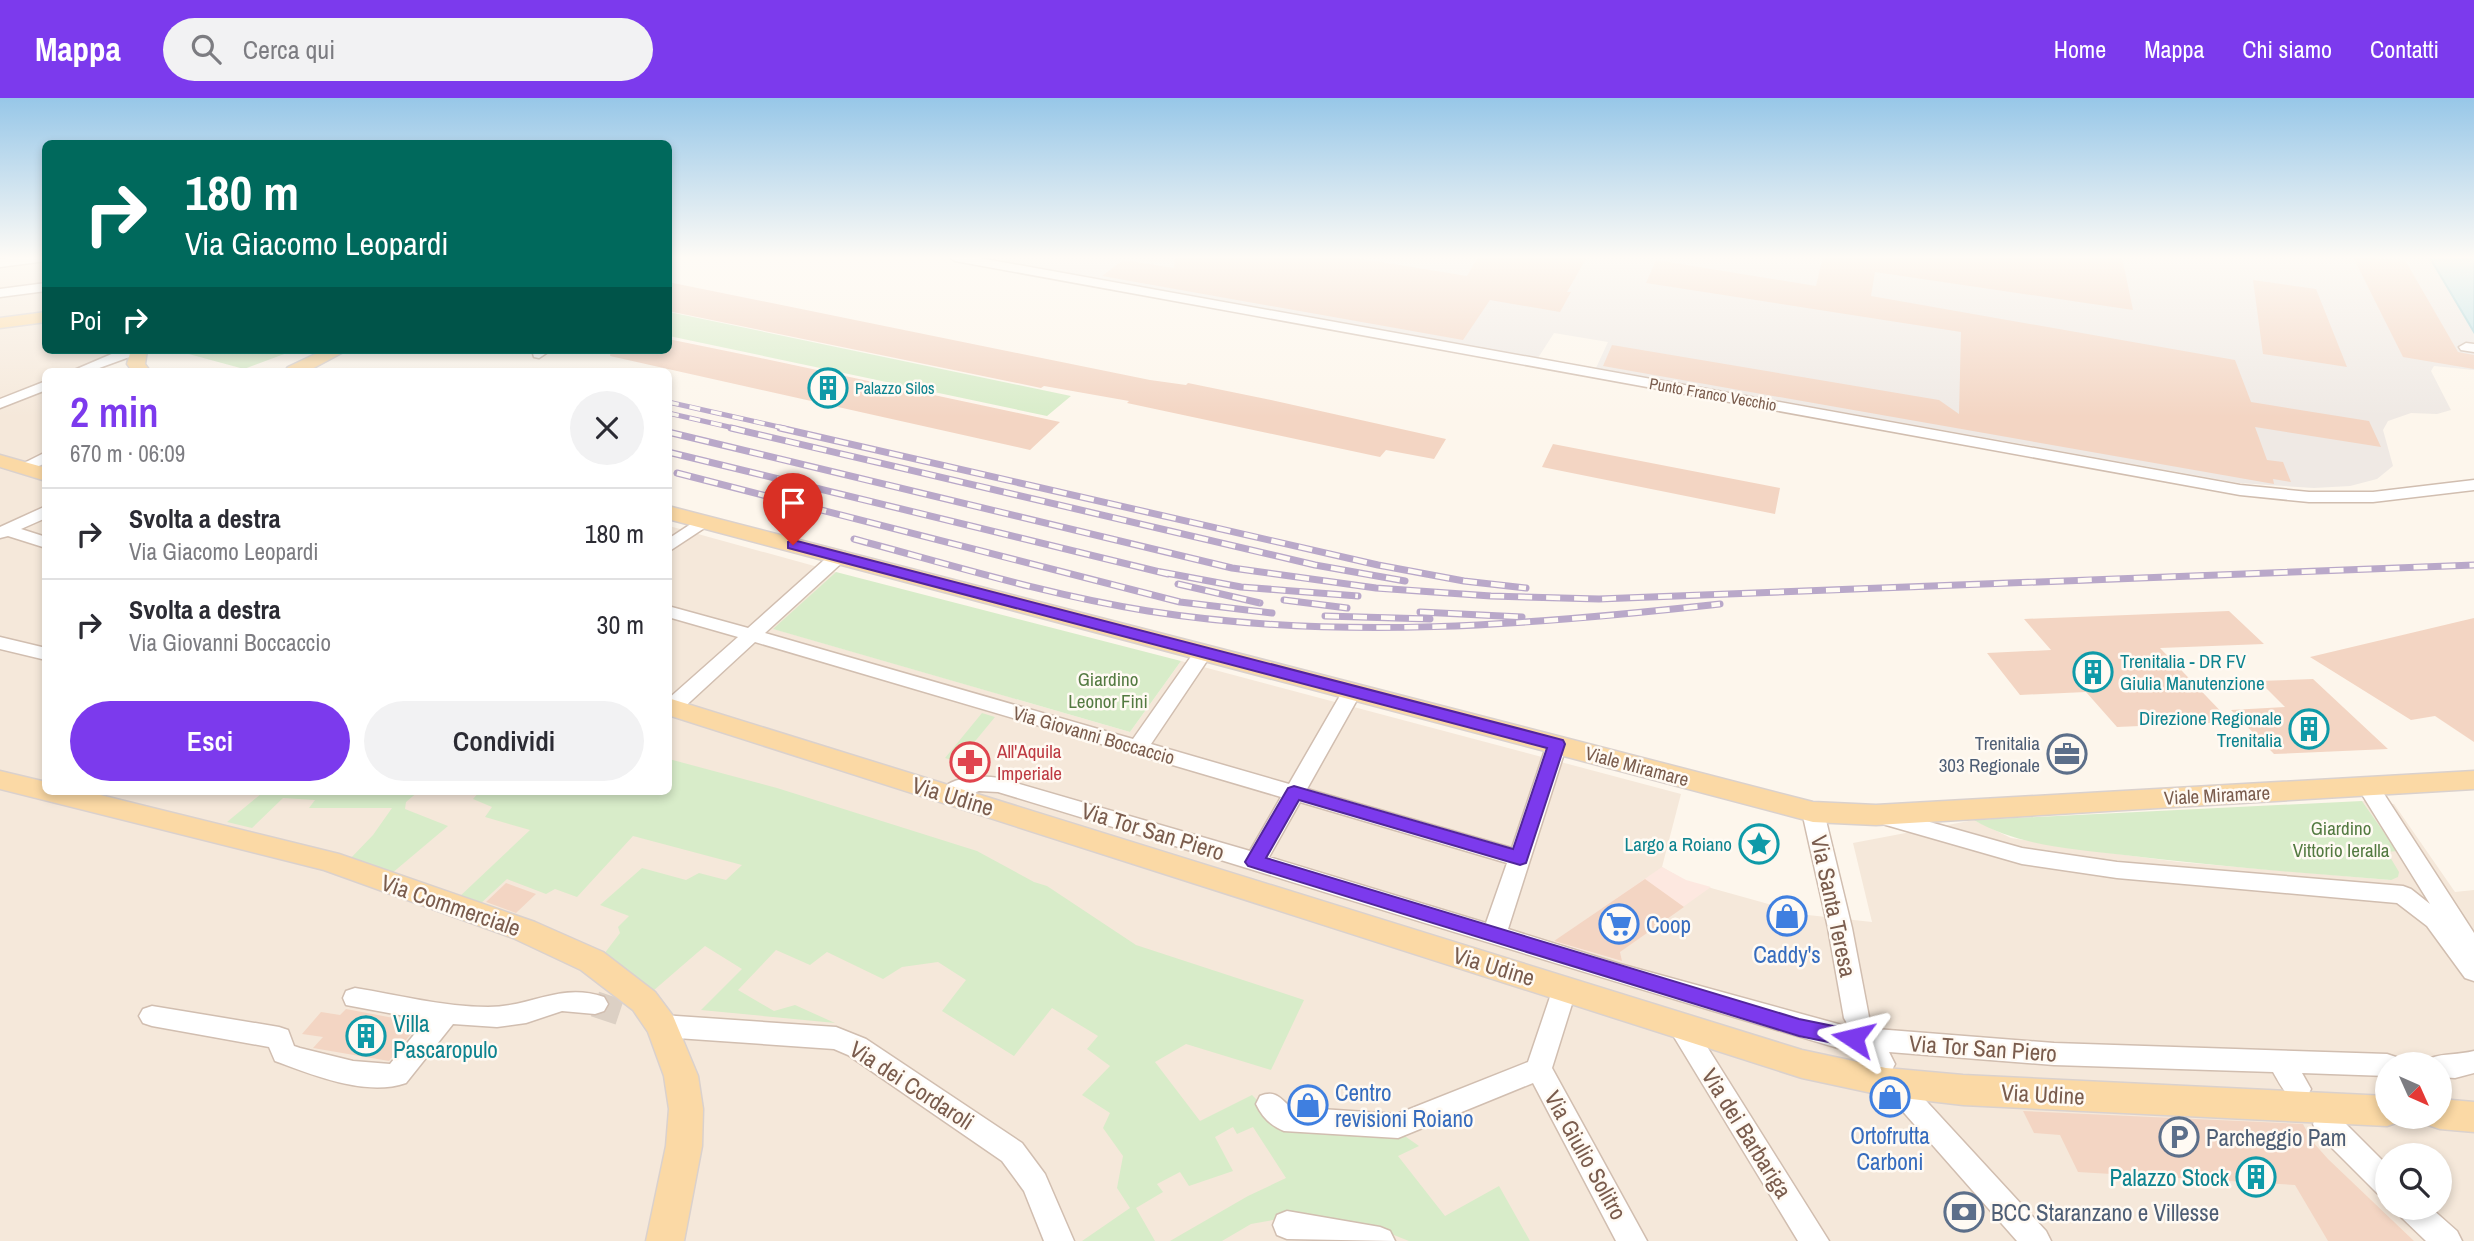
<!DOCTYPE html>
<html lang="it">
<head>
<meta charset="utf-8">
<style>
	body { margin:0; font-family:"Archivo Narrow",sans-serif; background:#f2f2f3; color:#2b2b33; height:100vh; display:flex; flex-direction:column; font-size:26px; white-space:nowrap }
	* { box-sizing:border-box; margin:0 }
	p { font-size:23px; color:#7c7c81 }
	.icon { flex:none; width:38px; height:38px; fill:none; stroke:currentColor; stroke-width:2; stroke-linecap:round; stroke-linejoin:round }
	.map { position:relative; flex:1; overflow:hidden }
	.drawer { position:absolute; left:42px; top:270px; width:630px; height:427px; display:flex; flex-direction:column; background:#fff; border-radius:10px; box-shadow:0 4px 10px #0003 }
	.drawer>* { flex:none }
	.banner { position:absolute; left:42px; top:42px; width:630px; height:214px; border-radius:10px; box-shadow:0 4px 10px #0003; background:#00695c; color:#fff; overflow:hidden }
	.needle { width:46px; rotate:135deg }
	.fabs { position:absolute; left:2375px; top:954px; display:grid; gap:14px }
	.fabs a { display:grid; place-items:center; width:77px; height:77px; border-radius:50%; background:#fff; box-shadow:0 4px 10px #0003; font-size:35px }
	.pin { position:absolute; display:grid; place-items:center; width:60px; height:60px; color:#fff; margin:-72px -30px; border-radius:50% 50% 50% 0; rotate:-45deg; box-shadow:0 0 7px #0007 }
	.pin .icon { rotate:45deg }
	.me { position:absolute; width:77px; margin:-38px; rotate:280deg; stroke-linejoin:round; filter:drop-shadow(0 0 5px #0008) }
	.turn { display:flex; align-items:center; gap:24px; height:147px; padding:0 28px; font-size:32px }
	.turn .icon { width:91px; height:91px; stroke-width:2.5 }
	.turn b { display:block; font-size:49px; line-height:60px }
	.then { display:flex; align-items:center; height:66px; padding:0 28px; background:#0003; gap:14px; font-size:26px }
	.round { display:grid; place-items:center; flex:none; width:74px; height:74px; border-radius:37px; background:#f2f2f3 }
	.overview { display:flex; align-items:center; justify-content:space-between; height:119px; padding:0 28px }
	h1 { font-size:42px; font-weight:600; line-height:52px; color:#7c3aed }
	.action { display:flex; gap:14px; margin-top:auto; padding:14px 28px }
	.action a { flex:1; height:80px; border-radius:42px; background:#7c3aed; color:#fff; font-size:28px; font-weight:600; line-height:80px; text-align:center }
	.action a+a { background:#f2f2f3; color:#2b2b33 }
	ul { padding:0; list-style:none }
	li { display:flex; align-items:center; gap:21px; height:91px; padding:0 28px; border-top:2px solid #e1e1e2 }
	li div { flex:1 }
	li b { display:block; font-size:26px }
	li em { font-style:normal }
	header { display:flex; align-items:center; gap:42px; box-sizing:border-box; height:98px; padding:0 35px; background:#7c3aed; color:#fff }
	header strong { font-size:33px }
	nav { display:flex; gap:38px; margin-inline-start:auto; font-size:24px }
	.search { width:490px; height:63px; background:#f2f2f3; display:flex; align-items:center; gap:18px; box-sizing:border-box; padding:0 24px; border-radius:38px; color:#7c7c81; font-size:26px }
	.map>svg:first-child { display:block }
	.residential { fill:#f5e8da; fill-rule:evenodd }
	.commercial { fill:#fde8e0 }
	.industrial { fill:#efe9e4 }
	.green { fill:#d8ecc9 }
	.water { fill:#bfe3e8; stroke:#a5d3da; stroke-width:2 }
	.building { fill:#f3d5c3 }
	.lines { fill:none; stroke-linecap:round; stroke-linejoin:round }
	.minor-tunnel { stroke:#dcd0c4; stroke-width:26; stroke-dasharray:26 13; stroke-linecap:butt }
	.minor-casing { stroke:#d1beb0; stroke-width:3 }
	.major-casing { stroke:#dad1cd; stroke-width:3 }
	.minor { fill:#fff; fill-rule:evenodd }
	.major { fill:#fbd9a5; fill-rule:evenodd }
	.rail-far1-casing { stroke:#b9a8c9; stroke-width:5 }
	.rail-casing { stroke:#b9a8c9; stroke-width:7 }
	.rail-far1 { stroke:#fffaf3; stroke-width:3.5; stroke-dasharray:11; stroke-linecap:butt }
	.rail { stroke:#fffaf3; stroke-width:4.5; stroke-dasharray:14; stroke-linecap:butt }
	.route { fill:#7c3aed; stroke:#51269a; stroke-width:2 }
	.labels { text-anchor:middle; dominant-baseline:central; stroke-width:5; stroke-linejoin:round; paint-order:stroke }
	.far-culture-label { font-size:16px; fill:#0d838f; stroke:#fffaf3; text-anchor:start }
	.far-street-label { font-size:16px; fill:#7a5c4d; stroke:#fffaf3 }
	.culture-label { font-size:19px; fill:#0d838f; stroke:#fffaf3; text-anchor:end }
	.park-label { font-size:19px; fill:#537a41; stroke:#fffaf3 }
	.street-label { font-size:19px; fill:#7a5c4d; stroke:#fffaf3 }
	.service-label { font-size:19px; fill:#4e5e75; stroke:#fffaf3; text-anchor:end }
	.health-label { font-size:19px; fill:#be3a42; stroke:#fffaf3; text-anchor:start }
	.near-street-label { font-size:23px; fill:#7a5c4d; stroke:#fffaf3 }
	.near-shop-label { font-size:23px; fill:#366cbe; stroke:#fffaf3; text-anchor:start }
	.near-culture-label { font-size:23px; fill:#0d838f; stroke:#fffaf3; text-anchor:start }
	.near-service-label { font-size:23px; fill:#4e5e75; stroke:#fffaf3; text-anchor:start }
</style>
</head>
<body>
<header>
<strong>Mappa</strong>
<div class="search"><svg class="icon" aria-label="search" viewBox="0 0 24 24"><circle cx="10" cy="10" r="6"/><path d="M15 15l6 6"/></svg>Cerca qui</div>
<nav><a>Home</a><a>Mappa</a><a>Chi siamo</a><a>Contatti</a></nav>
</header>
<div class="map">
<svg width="2474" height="1143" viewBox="0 0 2474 1143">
	<rect width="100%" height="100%" fill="#fdf6ec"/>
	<path class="residential" d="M0,159H45V213L0,219Z
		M45,224L46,252L119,253L86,273H46V693H668L669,428L836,474L774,531L1130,634L1181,563L1681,696L1662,769L1686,783L1808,817L1872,824L1853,745L1974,722L2011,740L2095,753L2179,764L2391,782L2387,753L2396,752L2362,703L2394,706L2455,794L2474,792V1143H0V230ZM2387,966H2440V1018H2387ZM2387,1057H2440V1110H2387Z"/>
	<path class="commercial" d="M1662,769L1686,782L1711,789L1620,854L1622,863L1553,844Z"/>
	<path class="industrial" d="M976,159H2423L2430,160L2474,234V272L2434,268L2431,273L2451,312L2437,316L2411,315L2388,323L2383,332L2393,368L2377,381L2350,388L2314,390L2239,385L1596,270L1608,244L1554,235L1538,260Z"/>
	<path class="green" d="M669,214L1071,298L1047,318L669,238Z
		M174,252H295L244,271Z
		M836,474L1181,563L1130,634L773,531Z
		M982,615L995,619L958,664L945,660Z
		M669,661L777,690L977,753L1034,784L1047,788L1136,847L1304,902L1271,972L1186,946L1155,964L1200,1023L1252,997L1281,1026L1399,1034L1419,1048L1398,1058L1445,1118L1499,1088L1530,1143H1409L1376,1130L1289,1119L1251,1126L1222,1143H1170L1248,1098L1286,1080L1253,1029L1237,1036L1233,1029L1215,1039L1233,1073L1189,1088L1180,1074L1157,1086L1163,1094L1136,1110L1155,1143H1082L1130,1110L1117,1090L1123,1058L1103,1030L1110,1015L1082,997L1110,968L1087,951L1098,938L1052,910L1014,958L942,913L966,882L938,864L902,869L883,881L827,854L810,867L776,852L738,892L774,913L795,907L835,925L701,912L742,871L705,848L653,893L604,856L620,835L618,829L629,818L600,807L642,770L686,782L699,775L726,782L742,767L633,738L577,799L555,791L546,796L507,781L479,807L458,800L530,732L485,719L492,709L473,701L480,693H668Z
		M254,693H419L406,704L405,711L448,728L391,776L349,762L373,737L392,710H309L315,702L283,700L252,730L227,724L262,695Z
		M2362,703L2397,753L2387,754L2399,774L2398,779L2391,782C2302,775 2213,768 2124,757C2074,751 2018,748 1974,722Z"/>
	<path class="water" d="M2423,159H2474V234L2430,160Z"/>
	<path class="building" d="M1175,159H1350L1467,178L1478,159H1587L1567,194H1571L1560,214L1490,202L1463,242L1102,178L1123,162L1174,170Z
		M1823,159H2122L2133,212L1875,174L1871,198L2235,262L2251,304L2369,323L2381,349L2255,329L2267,362L2283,364L2291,384L2273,381L2274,386L1603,268L1612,247L1939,302L1959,316L1961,234L1646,185L1656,162L1816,188Z
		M2353,159L2405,162L2458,254L2474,257V271L2403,259Z
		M2253,182L2316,191L2347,269L2263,256Z
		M668,184L1150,282L1186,287L1188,285L1271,302L1446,341L1434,361L1386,352L1380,359L1127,305L1129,303L1044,288L1041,290L668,213Z
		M668,241L751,258L1060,324L1030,352L610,258L611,252H668Z
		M1553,346L1780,390L1775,416L1542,369Z
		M2229,513L2264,546L2160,550L2231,624L2117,629L2086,594L2020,597L1987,555L2051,552L2024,521Z
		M2474,520V644L2435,618L2411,622L2310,559Z
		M2313,581L2388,651L2274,656L2231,612L2285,609L2259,583Z
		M1645,781L1684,809L1620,854L1622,863L1554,843Z
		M506,785L536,796L516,815L486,804Z
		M346,911L420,925L389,963L313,950L323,939L302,936L321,914L340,917Z
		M2023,1013L2303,1026L2312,1043L2328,1061L2414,1143H2328L2295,1087L2078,1074L2060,1037L2034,1035Z"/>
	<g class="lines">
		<path class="minor-tunnel" d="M595,906L628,917"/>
		<g class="minor-casing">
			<path id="minor" d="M19,159H46V163L0,169V161Z
				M949,159H974L2240,387L2309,394H2373L2474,382V392L2373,404H2309L2240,397L955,163Z
				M46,185V193L0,199V191Z
				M2466,245L2474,246V254L2461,252L2459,249Z
				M121,252L146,253L91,273H72Z
				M532,252H546L548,254L539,260L534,259Z
				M46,283V292L0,310V301Z
				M46,354V365L22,375L14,370Z
				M46,408V420L21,431L46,439V450L8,438L0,440V429Z
				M703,418L711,423L709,427L668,454V441Z
				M839,453L845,454L848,458L845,462L765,535L1133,641L1197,550H1211L1213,554L1151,646L1289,686L1345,589H1359L1362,593L1307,691L1512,750L1547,646L1550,641H1564L1567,646L1508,831L1620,866L1849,929L1844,920L1828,830L1802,714L1805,709L1813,706L1821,709L1824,714L1852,830L1869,919L1876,931L2054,945L2387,956L2396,959L2400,966H2387V978L2302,975L2311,991L2307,999C2288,1006 2282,989 2273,974L2054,967L1889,954L1895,966L1891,974L1882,977L1873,974L1861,952L1838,950C1556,867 1279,779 998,694L979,693L948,705L940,702L937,697C948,678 980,677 999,680L1250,753L1281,699L755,544L679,614L668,615V601L738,539L668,519V508L748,530L833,454ZM1300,704L1507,765L1486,825L1269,759Z
				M0,539L46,550V562L0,551Z
				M2369,683L2377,685L2474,835V883L2465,880L2427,828L2397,805L2117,780L2022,766L1872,723L1869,718L1872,713L1880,710L2022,750L2117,764L2403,788L2411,791L2430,806L2358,690L2361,685Z
				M1565,880L1574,883L1577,890L1552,970L1647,1143H1616L1533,985L1398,1040L1284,1033C1271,1028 1262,1019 1256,1006L1260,998C1274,992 1280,999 1290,1009L1397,1016L1528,964L1553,890L1556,883Z
				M355,890C399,897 444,909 488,909C532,909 560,884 604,899L608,906L604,913L595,916L562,913L526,925L497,929L453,926L406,985C366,999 313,977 275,963L269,949L152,928L143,925L139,918L143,911L152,908L279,929L288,932L294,948L300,950L353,963L390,966L426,922L346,907L343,900L346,893Z
				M1680,916L1689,920L1829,1143H1798L1671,934L1667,927L1671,920Z
				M662,917L836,929L866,941L1022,1045L1045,1076L1074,1143H1044L1024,1093L1002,1063L848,957L834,951L662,939L653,935L649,928L653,921Z
				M2474,953V975L2455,980L2440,979V966H2428L2431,960C2444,955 2459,957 2474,953Z
				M1908,989L1917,993L2046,1133L2051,1143H2017L1899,1009L1895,1001L1899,993Z
				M2327,1014L2337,1017L2387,1067V1099L2377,1095L2317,1035L2313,1026L2317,1017Z
				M2397,1110H2431L2457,1133L2462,1143H2426L2401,1119Z
				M1287,1113L1380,1129L1390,1133L1395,1143L1287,1141L1277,1137L1273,1127L1277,1117Z"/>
		</g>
		<g class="major-casing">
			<path id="major" d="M46,214V224L0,230V220Z
				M131,252H147L145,266L150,273H132L127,266Z
				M324,252H347L308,273H285L288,269Z
				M0,357L46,370V383L0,369Z
				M668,408L1813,704L1876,707L2474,673V691L1876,727L1813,724L668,421Z
				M668,600L1802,952L1886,970L1963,977L2387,998V1018H2402L2399,1024L2387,1028L1963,1007L1886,998L1802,980L668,617Z
				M0,673L46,684V693H84L339,756L535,824L603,854L655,894L673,918L698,978L703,1011L702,1048L684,1143H646L666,1048L669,1011L664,978L648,934L633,912L581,872L513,840L324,772L0,691Z
				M2440,1001L2474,1004V1034L2440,1031L2428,1027L2424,1018H2440Z"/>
		</g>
		<use href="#minor" class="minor"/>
		<use href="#major" class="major"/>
		<g class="rail-far1-casing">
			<path id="rail-far1" d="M668,304L788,331
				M668,315L738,331"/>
		</g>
		<g class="rail-casing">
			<path id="rail" d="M731,330L1315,467L1405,483
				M780,330L1378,467L1464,483L1526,490
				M668,334L1232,470L1376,490L1491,498L1599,501L2474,467
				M668,354L1168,476
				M677,375L1180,504L1272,515
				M854,441C951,467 1048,497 1148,513C1338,543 1530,527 1720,506
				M1161,474L1241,489L1358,498
				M1178,486L1260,505
				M1284,502L1347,510
				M1420,514L1522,519
				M1325,518L1430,521"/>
		</g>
		<use href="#rail-far1" class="rail-far1"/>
		<use href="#rail" class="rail"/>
	</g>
	<linearGradient id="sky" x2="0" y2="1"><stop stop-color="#97c7e8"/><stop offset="0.5" stop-color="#fefbf6"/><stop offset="1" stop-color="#fefbf6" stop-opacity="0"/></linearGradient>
	<rect width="2474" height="319" fill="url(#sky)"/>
	<path class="route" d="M793,442L1563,642L1565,646L1526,765L1520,767L1299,702L1266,760L1799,921L1853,932L1860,934L1863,940L1860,947L1853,949L1799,938L1248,768L1245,764L1288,690L1294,688L1513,751L1547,650L788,450V444Z"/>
	<defs>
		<g id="building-ring" transform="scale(2.0125)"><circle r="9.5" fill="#fffaf3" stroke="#0f9aa8" stroke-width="1.5"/><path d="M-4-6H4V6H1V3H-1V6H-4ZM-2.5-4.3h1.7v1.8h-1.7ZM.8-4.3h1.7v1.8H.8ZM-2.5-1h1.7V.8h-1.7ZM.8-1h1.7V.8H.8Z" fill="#0f9aa8"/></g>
		<g id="office-ring" transform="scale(2.0125)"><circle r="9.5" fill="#fffaf3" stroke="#5c6f8a" stroke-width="1.5"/><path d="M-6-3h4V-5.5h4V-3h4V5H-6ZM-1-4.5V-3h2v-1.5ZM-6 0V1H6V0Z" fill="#5c6f8a"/></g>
		<g id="pharmacy-ring" transform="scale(2.0125)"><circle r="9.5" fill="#fffaf3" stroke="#e0444e" stroke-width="1.5"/><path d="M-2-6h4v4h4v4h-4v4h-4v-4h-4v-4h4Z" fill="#e0444e"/></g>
		<g id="sight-ring" transform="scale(2.0125)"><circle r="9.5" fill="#fffaf3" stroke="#0f9aa8" stroke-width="1.5"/><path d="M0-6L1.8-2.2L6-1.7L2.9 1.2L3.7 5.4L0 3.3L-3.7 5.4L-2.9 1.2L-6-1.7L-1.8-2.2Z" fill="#0f9aa8"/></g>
		<g id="shop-ring" transform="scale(2.0125)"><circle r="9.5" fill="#fffaf3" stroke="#3f7fe0" stroke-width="1.5"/><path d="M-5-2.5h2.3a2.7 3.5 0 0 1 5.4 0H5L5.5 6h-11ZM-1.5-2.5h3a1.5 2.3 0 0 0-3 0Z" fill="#3f7fe0"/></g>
		<g id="supermarket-ring" transform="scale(2.0125)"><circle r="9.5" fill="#fffaf3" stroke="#3f7fe0" stroke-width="1.5"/><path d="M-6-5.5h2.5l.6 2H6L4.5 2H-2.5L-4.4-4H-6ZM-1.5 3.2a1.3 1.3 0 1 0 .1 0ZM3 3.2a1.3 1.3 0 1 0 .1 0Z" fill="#3f7fe0"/></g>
		<g id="parking-ring" transform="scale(2.0125)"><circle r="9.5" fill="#fffaf3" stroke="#5c6f8a" stroke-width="1.5"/><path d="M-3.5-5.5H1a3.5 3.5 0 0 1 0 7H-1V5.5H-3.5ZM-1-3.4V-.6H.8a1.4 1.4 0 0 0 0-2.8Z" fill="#5c6f8a"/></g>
		<g id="bank-ring" transform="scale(2.0125)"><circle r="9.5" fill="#fffaf3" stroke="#5c6f8a" stroke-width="1.5"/><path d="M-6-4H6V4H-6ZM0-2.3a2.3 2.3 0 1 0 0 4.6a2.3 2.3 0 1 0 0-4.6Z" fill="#5c6f8a"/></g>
	</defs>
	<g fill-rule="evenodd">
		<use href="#building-ring" x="828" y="290"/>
		<use href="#building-ring" x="2093" y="574"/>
		<use href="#building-ring" x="2309" y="631"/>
		<use href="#office-ring" x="2067" y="656"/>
		<use href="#pharmacy-ring" x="970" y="664"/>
		<use href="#sight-ring" x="1759" y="746"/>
		<use href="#shop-ring" x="1787" y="818"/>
		<use href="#supermarket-ring" x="1619" y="826"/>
		<use href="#building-ring" x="366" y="938"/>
		<use href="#shop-ring" x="1890" y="999"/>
		<use href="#shop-ring" x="1308" y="1007"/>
		<use href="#parking-ring" x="2179" y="1039"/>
		<use href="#building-ring" x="2256" y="1079"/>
		<use href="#bank-ring" x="1964" y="1114"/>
	</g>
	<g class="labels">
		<g class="far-culture-label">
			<text x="855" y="290">Palazzo Silos</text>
		</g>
		<g class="far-street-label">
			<text transform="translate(1713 296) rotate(10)">Punto Franco Vecchio</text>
		</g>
		<g class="culture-label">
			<text x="2120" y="563" text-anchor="start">Trenitalia - DR FV<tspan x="2120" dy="22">Giulia Manutenzione</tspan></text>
			<text x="2282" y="620">Direzione Regionale<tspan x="2282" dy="22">Trenitalia</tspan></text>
			<text x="1732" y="746">Largo a Roiano</text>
		</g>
		<g class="park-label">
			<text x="1108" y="581">Giardino<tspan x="1108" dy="22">Leonor Fini</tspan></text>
			<text x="2341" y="730">Giardino<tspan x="2341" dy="22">Vittorio Ieralla</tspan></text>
		</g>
		<g class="street-label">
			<text transform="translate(1094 637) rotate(16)">Via Giovanni Boccaccio</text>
			<text transform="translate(1637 668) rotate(15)">Viale Miramare</text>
			<text transform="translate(2217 697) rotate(-3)">Viale Miramare</text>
		</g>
		<g class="service-label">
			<text x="2040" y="645">Trenitalia<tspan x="2040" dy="22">303 Regionale</tspan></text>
		</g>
		<g class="health-label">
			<text x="997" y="653">All'Aquila<tspan x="997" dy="22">Imperiale</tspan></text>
		</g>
		<g class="near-street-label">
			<text transform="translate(953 698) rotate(17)">Via Udine</text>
			<text transform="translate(1153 733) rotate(17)">Via Tor San Piero</text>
			<text transform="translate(451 807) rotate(19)">Via Commerciale</text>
			<text transform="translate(1834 808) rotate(78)">Via Santa Teresa</text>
			<text transform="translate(1494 868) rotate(17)">Via Udine</text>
			<text transform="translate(1983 950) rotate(4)">Via Tor San Piero</text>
			<text transform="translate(912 987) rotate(33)">Via dei Cordaroli</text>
			<text transform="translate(2043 996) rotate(3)">Via Udine</text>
			<text transform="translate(1747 1035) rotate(58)">Via dei Barbariga</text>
			<text transform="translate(1586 1057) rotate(61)">Via Giulio Solitro</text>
		</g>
		<g class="near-shop-label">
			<text x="1646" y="826">Coop</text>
			<text x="1787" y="856" text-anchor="middle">Caddy's</text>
			<text x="1335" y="994">Centro<tspan x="1335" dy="26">revisioni Roiano</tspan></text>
			<text x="1890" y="1037" text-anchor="middle">Ortofrutta<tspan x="1890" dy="26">Carboni</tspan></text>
		</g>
		<g class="near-culture-label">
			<text x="393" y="925">Villa<tspan x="393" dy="26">Pascaropulo</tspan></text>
			<text x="2229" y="1079" text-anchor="end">Palazzo Stock</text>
		</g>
		<g class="near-service-label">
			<text x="2206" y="1039">Parcheggio Pam</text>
			<text x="1991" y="1114">BCC Staranzano e Villesse</text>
		</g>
	</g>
</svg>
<div class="fabs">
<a><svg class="needle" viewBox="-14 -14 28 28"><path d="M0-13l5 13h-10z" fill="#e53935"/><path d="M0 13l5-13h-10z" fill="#7c7c81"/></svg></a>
<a><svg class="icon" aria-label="search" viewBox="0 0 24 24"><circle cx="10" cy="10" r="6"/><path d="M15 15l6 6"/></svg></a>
</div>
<div class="pin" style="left:793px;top:447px;background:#d93025"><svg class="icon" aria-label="arrive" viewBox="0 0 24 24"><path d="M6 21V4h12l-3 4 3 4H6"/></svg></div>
<svg class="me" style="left:1853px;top:940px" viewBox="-20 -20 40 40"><path d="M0-17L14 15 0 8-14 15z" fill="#7c3aed" stroke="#fff" stroke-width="4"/></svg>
<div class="banner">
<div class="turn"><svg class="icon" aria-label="right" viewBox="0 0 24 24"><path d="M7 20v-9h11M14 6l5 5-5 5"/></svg><div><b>180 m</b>Via Giacomo Leopardi</div></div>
<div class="then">Poi<svg class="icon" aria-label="right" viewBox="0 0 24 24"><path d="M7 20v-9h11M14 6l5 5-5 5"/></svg></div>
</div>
<section class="drawer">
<div class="overview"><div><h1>2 min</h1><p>670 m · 06:09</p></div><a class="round"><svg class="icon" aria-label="close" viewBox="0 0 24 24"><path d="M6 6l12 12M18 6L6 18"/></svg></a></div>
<ul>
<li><svg class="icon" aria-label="right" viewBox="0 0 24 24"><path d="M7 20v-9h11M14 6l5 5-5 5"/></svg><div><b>Svolta a destra</b><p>Via Giacomo Leopardi</p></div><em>180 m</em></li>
<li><svg class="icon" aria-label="right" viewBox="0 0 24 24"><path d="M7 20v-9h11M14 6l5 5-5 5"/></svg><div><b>Svolta a destra</b><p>Via Giovanni Boccaccio</p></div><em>30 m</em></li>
</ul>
<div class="action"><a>Esci</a><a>Condividi</a></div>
</section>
</div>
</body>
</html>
